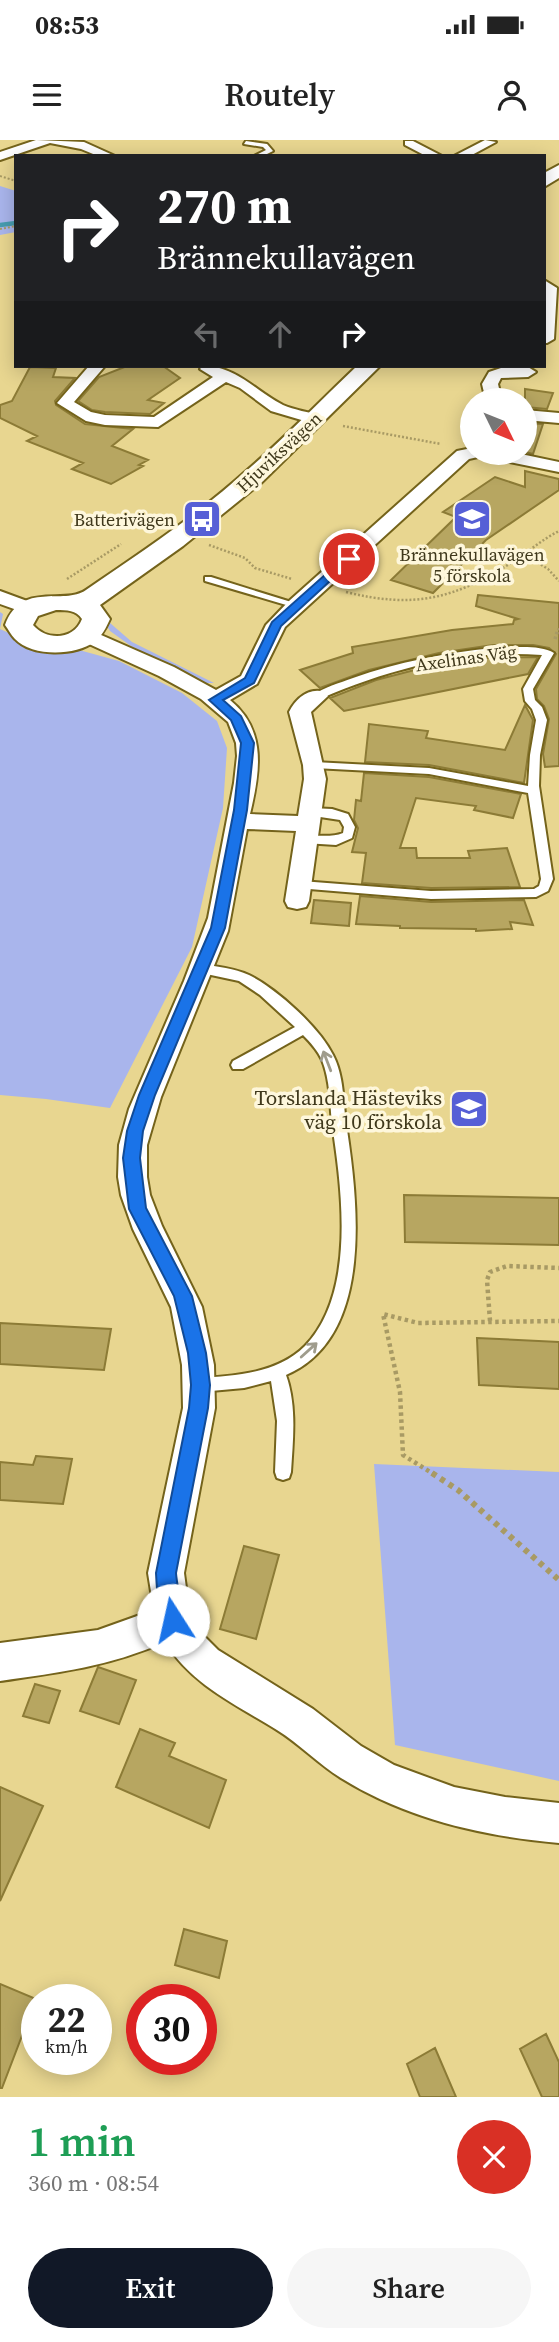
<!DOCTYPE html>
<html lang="en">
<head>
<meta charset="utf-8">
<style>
	body { margin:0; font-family:"Source Serif 4",serif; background:#f6f6f6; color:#222; height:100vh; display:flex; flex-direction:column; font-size:26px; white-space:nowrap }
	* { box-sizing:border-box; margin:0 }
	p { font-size:23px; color:#767676 }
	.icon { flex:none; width:38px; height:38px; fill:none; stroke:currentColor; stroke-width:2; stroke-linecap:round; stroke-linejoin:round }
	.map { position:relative; height:1957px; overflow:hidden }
	.side { display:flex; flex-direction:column; background:#fff; flex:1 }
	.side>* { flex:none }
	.hud { position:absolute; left:14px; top:14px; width:532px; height:214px; border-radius:0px; box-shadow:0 4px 18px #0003; background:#202124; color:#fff; overflow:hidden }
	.needle { width:46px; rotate:133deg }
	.controls { position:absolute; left:460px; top:248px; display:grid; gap:14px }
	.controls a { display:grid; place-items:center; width:77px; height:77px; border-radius:50%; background:#fff; box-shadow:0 4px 18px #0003; font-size:35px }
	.speed { position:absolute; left:21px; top:1844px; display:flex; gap:14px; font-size:35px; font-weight:700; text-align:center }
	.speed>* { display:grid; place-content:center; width:91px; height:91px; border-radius:50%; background:#fff; box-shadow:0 4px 18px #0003; line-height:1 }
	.speed small { font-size:18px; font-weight:400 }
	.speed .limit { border:10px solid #d22; background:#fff; color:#111 }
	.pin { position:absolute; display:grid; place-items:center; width:60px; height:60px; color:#fff; margin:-30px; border:4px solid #fff; border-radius:50%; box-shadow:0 2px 7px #0007 }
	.me { position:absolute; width:77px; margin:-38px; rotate:350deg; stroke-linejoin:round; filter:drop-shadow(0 0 5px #0008) }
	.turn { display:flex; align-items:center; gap:24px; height:147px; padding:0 28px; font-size:32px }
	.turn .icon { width:91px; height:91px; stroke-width:2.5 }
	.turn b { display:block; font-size:49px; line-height:60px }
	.lanes { display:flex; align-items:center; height:66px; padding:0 28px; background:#0003; justify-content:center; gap:35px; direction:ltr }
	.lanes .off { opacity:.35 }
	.round { display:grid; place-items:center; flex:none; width:74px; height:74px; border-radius:37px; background:#f6f6f6 }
	.head { display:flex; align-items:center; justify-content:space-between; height:119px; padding:0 28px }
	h1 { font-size:42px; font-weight:600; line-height:52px; color:#1e9e55 }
	.primary-button { display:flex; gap:14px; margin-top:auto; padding:14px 28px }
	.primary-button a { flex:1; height:80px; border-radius:42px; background:#111827; color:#fff; font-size:28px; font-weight:600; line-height:80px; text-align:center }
	.primary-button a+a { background:#f6f6f6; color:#222 }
	.status { display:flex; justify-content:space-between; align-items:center; height:49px; padding:0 35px; background:#fff; direction:ltr }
	.status svg { height:19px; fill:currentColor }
	header { display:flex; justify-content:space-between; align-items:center; height:91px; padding:0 28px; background:#fff; font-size:32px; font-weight:600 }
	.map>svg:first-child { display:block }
	.green { fill:#a9b5ec }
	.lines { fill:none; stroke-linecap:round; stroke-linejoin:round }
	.stream { stroke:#479cb0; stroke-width:4.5 }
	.building { fill:#b7a661; stroke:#8c7b36; stroke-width:2 }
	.service-casing { stroke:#74631b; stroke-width:4 }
	.minor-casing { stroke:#74631b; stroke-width:4 }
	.primary-casing { stroke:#74631b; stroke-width:4 }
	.path-far4 { stroke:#a89a64; stroke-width:2; stroke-dasharray:2 2; stroke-linecap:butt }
	.path-far3 { stroke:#a89a64; stroke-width:2.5; stroke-dasharray:2 2; stroke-linecap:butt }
	.path-far2 { stroke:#a89a64; stroke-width:3.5; stroke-dasharray:2.5 2.5; stroke-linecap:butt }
	.path-far1 { stroke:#a89a64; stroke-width:4.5; stroke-dasharray:3.5 3.5; stroke-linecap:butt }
	.path { stroke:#a89a64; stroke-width:6; stroke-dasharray:5 5; stroke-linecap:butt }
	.service { fill:#fff; fill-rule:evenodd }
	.minor { fill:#fff; fill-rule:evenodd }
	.primary { fill:#fff; fill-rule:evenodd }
	.oneway { stroke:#9f9c8d }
	.route { fill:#1a73e8; stroke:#114b97; stroke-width:2 }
	.labels { text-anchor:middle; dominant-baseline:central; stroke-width:7; stroke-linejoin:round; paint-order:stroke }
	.far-street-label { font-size:18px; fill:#3f381b; stroke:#fef7dc }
	.far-poi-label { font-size:18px; fill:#3f381b; stroke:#fef7dc; text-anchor:end }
	.poi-label { font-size:21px; fill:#3f381b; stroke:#fef7dc; text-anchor:end }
</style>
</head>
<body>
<div class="status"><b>08:53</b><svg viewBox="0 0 49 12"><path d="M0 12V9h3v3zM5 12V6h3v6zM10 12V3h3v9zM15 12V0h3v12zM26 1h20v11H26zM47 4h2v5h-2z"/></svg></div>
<header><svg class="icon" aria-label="menu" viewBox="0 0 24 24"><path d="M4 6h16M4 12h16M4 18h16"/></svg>Routely<svg class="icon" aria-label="person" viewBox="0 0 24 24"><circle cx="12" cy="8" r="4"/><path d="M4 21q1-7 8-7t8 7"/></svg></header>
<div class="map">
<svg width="559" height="1957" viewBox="0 0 559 1957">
	<rect width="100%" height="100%" fill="#e8d690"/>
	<path class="green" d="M0,46L16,51V92L0,95Z
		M106,469L110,483L132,502L214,543H205L131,506L110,491L104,481Z
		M0,472L3,474L0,489L44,509L79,510L119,521L182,553L217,581L227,608L223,668L192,807L110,968L46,959L0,955Z
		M374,1324L559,1332V1641L395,1605Z"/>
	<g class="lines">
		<path class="stream" d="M0,85L16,83"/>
	</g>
	<path class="building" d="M127,226H163L180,238L148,260L164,263L150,274L105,272L92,270L78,261L99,237Z
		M30,227L56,228L53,237L75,238L55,261L56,265L85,284L133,289L112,306L148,320L139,325L143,326L111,344L72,329L83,323L27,301L37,296L0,278V265L12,261Z
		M525,249L553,253L547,269L525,267Z
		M525,283L543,284L533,314L525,312Z
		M525,331L559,339V350L486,400L433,453L391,440L456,377L443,372L495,337L525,347Z
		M478,455L559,463V626L545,627L543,614L549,579L544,566L537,559L536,549L556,514L549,508L533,505H493L439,513L369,530L320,548L300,530L353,513L352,507L452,490L513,484L514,480L518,479L476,466Z
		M538,517L528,534L344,571L330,558L376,540L430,526L485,518Z
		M525,565L533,580L524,643L429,625L365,622L369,584L428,591L426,598L505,610Z
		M364,633L429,637L521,654L513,678L474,670L476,666L416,658L400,708H416L417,718H470L468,711L507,708L520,747L431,748L362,743L366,713L352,712L358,688L354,680L356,660L361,661Z
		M360,756L431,762L524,760L533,785L510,782L512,789L476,791V789L400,788V786L356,784Z
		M314,760L351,763L349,786L311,783Z
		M404,1055L559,1058V1105L405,1102Z
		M0,1183L111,1189L104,1230L0,1224Z
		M477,1198L559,1202V1249L479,1245Z
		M36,1316L72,1319L63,1364L0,1360V1322L33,1325Z
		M244,1406L279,1415L256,1499L220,1489Z
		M98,1527L136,1540L119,1584L80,1571Z
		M35,1544L60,1551L49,1583L23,1576Z
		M140,1589L175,1603L169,1616L226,1640L209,1688L116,1647Z
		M0,1647L43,1666L0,1761Z
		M184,1789L227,1801L219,1838L175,1825Z
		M0,1844L36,1859L2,1948H0Z
		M546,1894L559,1922V1957H542L520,1909Z
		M435,1908L456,1957H420L407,1924Z"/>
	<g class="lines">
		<g class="service-casing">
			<path id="service" d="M246,1L267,4L273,11L263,16H254L266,10L263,7L244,4Z
				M205,437H211L301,465L293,467L205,441Z
				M493,508C511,508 539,504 554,513L533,549L535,560L542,567L547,580L540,615L539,646L553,739L548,751L536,757L431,759L297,748L295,745L297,742L301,741L431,751L534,749L539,746L541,739L528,653L429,634L314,628L308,625L314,622L429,628L528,646L530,615L536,580L532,569L525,561L523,549L542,515C466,509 391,528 322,558H314L313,556C323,547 340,543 353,538C398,522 445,513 493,508Z
				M311,668L332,669L348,674L355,687L352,698L336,705L304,703L302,700C313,692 330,699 343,693L344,687L340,680L307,675V669Z
				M202,824C218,827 234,828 249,835C277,849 319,887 333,915C344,936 343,961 346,983C358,1061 375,1197 286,1235C297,1266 293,1300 291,1332L289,1338L283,1340L277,1338L275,1332L277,1281L271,1241L244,1248L200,1252L194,1250L192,1245L194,1240L200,1238C236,1236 278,1233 305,1206C356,1153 342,1050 332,984C330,963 330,940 322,920C318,911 310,902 303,895L243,929H233L231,925L233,921L295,887L260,855L239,841L197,832L196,829Z"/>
		</g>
		<g class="minor-casing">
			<path id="minor" d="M36,0L84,2L115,16H98L81,9L50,3L0,20V12Z
				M485,0L496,2L470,16H454Z
				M405,1H413L442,16H426L405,5Z
				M544,140L557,148L554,199L547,203H544Z
				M89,226H105L74,262L91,272L105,275L154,277L213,237L200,229L203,226C237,226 255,251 283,265C294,270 309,272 321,276L323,279L315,284L271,271L240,248L226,242L158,287L105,285L86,281L57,263Z
				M504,227H528L536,232L528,237L501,238L498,244L502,261H486L482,244L489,232Z
				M525,270L559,273V283L525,280Z
				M472,308V313H480L478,317L469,319L285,487L257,544L230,560C267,590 260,632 250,674L298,676L304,639L303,625L289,572C296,558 309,547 325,552L328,556L311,572L326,639L309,761L306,767L297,769L288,767L285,761L296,691L247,689L228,791L161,957L147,1005V1037L150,1055L162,1086L202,1167L214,1225L215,1268L184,1433L188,1463L202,1494L218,1510L313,1569L361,1606L394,1625L454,1647L505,1657L559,1663V1703C482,1696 407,1679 341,1638C318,1624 300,1604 277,1590C235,1564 192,1545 165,1502C107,1527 62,1532 0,1541V1503L98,1490L154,1470L148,1433L183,1268L182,1225L171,1167L133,1089L121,1055L118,1037L119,1005L129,969L184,841L208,778L234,643L237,616L236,603L228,582L201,559L159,536L78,499L75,495L78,491H92L174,527L216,550L241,536L266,485L289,461L457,311Z
				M482,313H516L559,322V332L490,318Z
				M0,451L38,465L41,469L31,475L0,464Z"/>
		</g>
		<g class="primary-casing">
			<path id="primary" d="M559,25V38L544,47V33Z
				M357,226H380L261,343L183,406L100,465L110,479C106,488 102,496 94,502C75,516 32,517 15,499C11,495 8,489 5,485C22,440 63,466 86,450C140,413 196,376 245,332C284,299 320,261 357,226ZM56,470C67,470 76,470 82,479C74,500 47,501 33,485L38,476Z"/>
		</g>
		<path class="path-far4" d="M0,36L16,41
			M0,89L16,86"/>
		<path class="path-far3" d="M343,286L441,304
			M209,405L245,418L255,428L292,439
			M524,414L548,429L559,441
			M67,439L121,404
			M346,452C414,469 455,459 514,421C529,411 543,399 559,391
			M557,494L559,487"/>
		<path class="path-far2" d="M555,499L557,492"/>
		<path class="path-far1" d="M490,1181L487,1140L490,1132L507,1126L559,1128
			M435,1335L403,1315L400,1252L383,1174L418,1183L559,1181"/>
		<path class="path" d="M432,1333L458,1350L559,1440"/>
		<use href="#service" class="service"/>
		<use href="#minor" class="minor"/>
		<use href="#primary" class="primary"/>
	</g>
	<defs><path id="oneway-shaft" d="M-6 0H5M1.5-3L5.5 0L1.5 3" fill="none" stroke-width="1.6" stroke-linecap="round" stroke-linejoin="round" transform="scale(1.75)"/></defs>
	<g class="oneway">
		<use href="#oneway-shaft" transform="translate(327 921) rotate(-111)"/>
		<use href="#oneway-shaft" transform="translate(309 1210) rotate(-42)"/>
	</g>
	<path class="route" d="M345,417L354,419L281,486L254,543L223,560L241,576L254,603L247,670L225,788L155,955L143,991L140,1018L146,1068L192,1156L206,1213L210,1245L208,1268L176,1433C177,1448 185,1476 180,1488L173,1491L165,1488C158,1470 157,1452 156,1433L189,1268L191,1245L188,1213L174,1156L129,1069L123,1018L127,991L139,955L211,788L234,670L241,603L231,580L209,560L245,538L272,482Z"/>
	<defs>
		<g id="bus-square" transform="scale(2.0125)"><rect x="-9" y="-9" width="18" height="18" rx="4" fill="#565fd6" stroke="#fef7dc"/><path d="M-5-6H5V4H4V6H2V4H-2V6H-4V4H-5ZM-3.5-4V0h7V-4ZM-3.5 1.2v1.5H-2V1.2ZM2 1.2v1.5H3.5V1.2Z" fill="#fff"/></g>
		<g id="school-square" transform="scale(2.0125)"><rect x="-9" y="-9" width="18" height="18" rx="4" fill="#565fd6" stroke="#fef7dc"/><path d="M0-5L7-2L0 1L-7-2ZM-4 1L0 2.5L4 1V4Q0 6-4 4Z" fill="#fff"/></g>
	</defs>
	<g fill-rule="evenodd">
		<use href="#bus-square" x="202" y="379"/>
		<use href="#school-square" x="472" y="379"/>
		<use href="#school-square" x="469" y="969"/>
	</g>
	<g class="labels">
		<g class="far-street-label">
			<text transform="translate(279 312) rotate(-43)">Hjuviksvägen</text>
			<text transform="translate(466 518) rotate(-8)">Axelinas Väg</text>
		</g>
		<g class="far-poi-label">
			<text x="175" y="379">Batterivägen</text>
			<text x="472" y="414" text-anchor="middle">Brännekullavägen<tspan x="472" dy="21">5 förskola</tspan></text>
		</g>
		<g class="poi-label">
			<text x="442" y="957">Torslanda Hästeviks<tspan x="442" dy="24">väg 10 förskola</tspan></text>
		</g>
	</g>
</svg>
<div class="controls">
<a><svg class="needle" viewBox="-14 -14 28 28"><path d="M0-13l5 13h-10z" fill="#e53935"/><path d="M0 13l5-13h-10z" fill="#767676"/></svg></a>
</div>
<div class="speed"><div>22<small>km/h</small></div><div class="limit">30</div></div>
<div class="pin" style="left:349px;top:419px;background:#d93025"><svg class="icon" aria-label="arrive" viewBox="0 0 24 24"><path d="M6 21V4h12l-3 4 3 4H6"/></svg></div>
<svg class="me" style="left:173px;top:1480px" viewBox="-20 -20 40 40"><circle r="19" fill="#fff"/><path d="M0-13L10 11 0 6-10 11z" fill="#1a73e8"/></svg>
<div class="hud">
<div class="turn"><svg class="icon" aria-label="right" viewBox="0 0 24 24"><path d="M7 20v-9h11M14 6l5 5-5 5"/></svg><div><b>270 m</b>Brännekullavägen</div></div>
<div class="lanes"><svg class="icon off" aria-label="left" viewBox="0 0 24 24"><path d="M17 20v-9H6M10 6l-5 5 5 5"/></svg><svg class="icon off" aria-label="ahead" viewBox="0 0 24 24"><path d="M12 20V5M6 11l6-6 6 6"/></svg><svg class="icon" aria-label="right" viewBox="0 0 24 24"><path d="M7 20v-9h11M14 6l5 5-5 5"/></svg></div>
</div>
</div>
<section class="side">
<div class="head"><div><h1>1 min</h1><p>360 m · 08:54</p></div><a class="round" style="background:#d93025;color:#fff"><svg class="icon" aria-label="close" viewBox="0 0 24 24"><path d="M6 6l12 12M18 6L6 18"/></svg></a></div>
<div class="primary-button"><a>Exit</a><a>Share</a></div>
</section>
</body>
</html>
